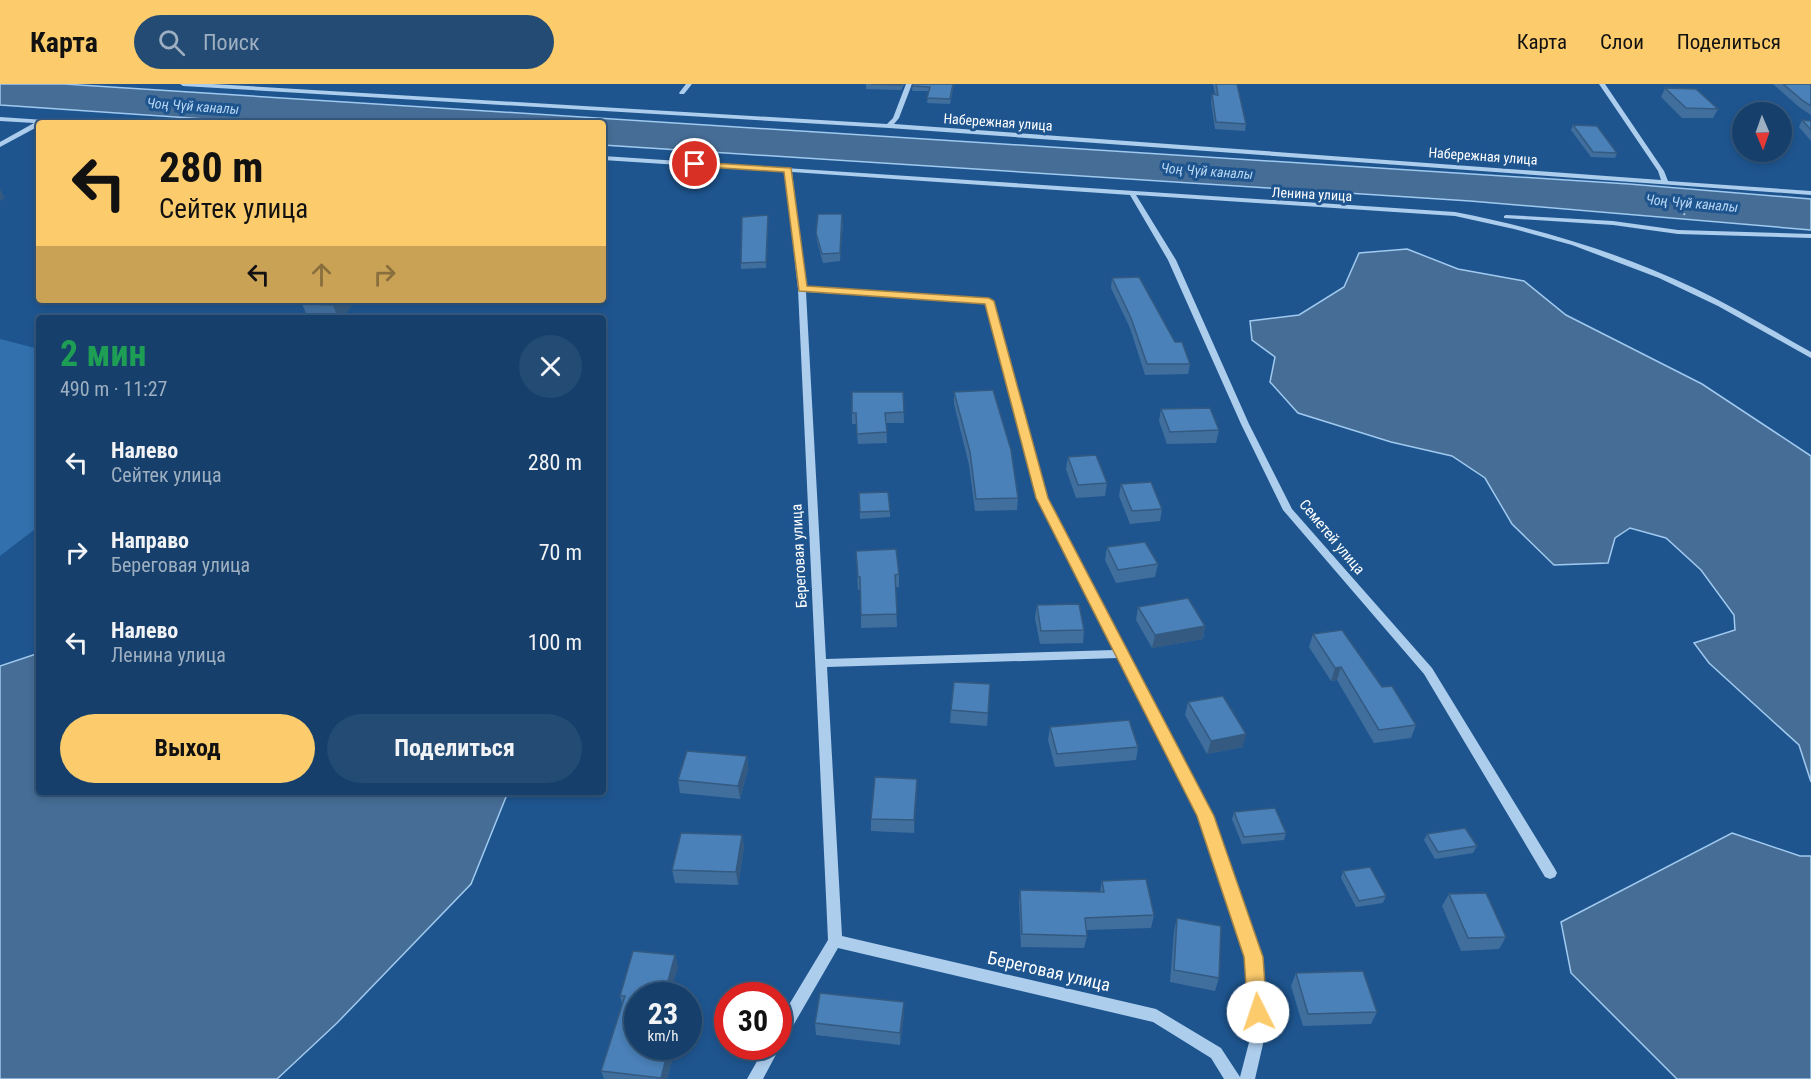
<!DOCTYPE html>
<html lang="ru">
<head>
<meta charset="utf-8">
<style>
	body { margin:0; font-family:"Roboto Condensed",sans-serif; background:#234b73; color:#f1f3f6; height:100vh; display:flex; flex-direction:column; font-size:22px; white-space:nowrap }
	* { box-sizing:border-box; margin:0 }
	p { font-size:20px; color:#9eafc1 }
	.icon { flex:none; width:33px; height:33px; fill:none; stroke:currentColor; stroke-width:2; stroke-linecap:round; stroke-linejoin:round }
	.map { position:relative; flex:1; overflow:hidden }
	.details { position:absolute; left:36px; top:231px; width:570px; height:480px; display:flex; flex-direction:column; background:#16406b; border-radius:6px; box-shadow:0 3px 9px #0003,0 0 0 2px #35597e }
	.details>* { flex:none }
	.banner { position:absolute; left:36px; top:36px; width:570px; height:183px; border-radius:6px; box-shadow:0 3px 9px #0003,0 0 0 2px #35597e; background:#fccb6c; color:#111; overflow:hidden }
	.needle { width:39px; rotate:178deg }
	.buttons { position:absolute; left:1732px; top:18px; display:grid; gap:12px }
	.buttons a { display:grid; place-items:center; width:60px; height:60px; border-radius:50%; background:#16406b; box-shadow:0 3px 9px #0003,0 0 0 2px #35597e; font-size:30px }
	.speed { position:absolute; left:624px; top:898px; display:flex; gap:12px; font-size:30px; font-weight:700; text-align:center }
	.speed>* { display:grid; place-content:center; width:78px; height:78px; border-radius:50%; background:#16406b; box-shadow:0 3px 9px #0003,0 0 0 2px #35597e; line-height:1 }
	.speed small { font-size:15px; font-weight:400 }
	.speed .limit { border:9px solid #d22; background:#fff; color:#111 }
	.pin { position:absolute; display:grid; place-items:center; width:51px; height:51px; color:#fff; margin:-26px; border:3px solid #fff; border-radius:50%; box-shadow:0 2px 6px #0007 }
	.me { position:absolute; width:66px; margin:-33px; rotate:356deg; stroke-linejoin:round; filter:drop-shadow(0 0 4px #0008) }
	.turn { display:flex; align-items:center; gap:21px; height:126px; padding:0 24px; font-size:27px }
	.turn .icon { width:78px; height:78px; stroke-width:2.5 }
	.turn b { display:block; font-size:42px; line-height:51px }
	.lanes { display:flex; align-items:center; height:57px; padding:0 24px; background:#0003; justify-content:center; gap:30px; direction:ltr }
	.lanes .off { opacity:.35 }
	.round { display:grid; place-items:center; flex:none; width:63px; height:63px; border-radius:32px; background:#234b73 }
	.summary { display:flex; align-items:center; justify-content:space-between; height:102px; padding:0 24px }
	h1 { font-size:36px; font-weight:700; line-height:45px; color:#1e9e55 }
	.cta { display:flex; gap:12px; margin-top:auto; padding:12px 24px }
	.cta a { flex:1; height:69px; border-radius:36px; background:#fccb6c; color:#111; font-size:24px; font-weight:700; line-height:69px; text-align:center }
	.cta a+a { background:#234b73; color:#f1f3f6 }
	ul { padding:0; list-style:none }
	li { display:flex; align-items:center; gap:18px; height:90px; padding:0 24px }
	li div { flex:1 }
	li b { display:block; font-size:22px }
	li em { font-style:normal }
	header { display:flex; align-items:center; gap:36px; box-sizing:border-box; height:84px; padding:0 30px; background:#fccb6c; color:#111 }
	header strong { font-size:28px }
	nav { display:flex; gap:33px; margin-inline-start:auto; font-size:21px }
	.search { width:420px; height:54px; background:#234b73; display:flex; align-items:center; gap:15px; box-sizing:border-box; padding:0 21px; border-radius:33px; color:#9eafc1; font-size:22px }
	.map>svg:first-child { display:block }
	.green { fill:#3170ad }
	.water { fill:#466d96; stroke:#a0c9ef; stroke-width:1.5 }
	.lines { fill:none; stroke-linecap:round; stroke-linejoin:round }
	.path { stroke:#adcded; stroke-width:2; stroke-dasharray:1.5 3; stroke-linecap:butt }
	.minor { fill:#adcded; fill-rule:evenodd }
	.wall { fill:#406f9e }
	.shaded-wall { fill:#345a81 }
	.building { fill:#4a81b8; stroke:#345a81; stroke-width:1.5 }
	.route { fill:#fccb6c; stroke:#a48446; stroke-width:1.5 }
	.labels { text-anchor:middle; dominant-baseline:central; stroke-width:6; stroke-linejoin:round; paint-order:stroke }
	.far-water-label { font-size:14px; font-style:italic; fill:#b9d7f4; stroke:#1e558f }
	.far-street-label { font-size:14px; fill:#fff; stroke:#1e558f }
	.street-label { font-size:15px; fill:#fff; stroke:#1e558f }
	.near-street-label { font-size:18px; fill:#fff; stroke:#1e558f }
</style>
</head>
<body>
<header>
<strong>Карта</strong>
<div class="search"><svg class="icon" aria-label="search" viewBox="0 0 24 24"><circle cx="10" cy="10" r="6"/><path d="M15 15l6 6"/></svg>Поиск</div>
<nav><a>Карта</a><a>Слои</a><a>Поделиться</a></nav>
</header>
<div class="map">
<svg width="1811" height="995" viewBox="0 0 1811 995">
	<rect width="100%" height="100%" fill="#1e558f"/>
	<path class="green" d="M0,255L39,265V442L0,472Z"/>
	<path class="water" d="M0,0H64L1629,100L1811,115V146L1470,117L603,61V39H263L0,21Z
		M1407,165L1458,185L1524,197L1566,231L1702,300L1811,372V698L1799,661L1709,579L1694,559L1735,546L1734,531L1701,486L1666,454L1630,444L1615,454L1608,479L1554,481L1512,440L1485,394L1452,372L1391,358L1298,329L1270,298L1275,273L1252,256L1250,237L1299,231L1344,203L1359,169Z
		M39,569V708H508L471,800L337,939L277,995H0V582Z
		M1732,749L1800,772H1811V995H1677L1571,889L1561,838Z"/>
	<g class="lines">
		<path class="path" d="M1675,114L1686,133"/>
		<path class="minor" d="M180,0H212L887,40L893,34L906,0H912L899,34L894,40L1661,96L1658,87L1599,0H1605L1664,87L1668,97L1811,107V111L889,44L183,2Z
			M686,0H692L684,10H680L679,9Z
			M0,33L59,37L62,39H39V42L0,63V58L34,39L0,37Z
			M603,72L1455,128C1538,144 1618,168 1694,204C1734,223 1772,246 1811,268V274L1718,222L1659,194L1572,161L1514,145L1455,132L1136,111L1176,176L1249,340L1292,425L1432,584L1555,785L1557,789L1555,793L1550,795L1545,793L1424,590L1283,426L1241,340L1168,176L1130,111L792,88L806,203L989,215L993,217L1047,414L1211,732L1261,873L1266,947L1255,995H1224L1211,974L1153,938L838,864L783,959L779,960L780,963L763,995H747L765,963H778V939L828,856L798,205L785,88L603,76ZM806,208L986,219L1037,414L1114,566L826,575ZM1118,574L1199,732L1247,873L1252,947L1240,993L1221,964L1156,925L842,852L827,583Z
			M1506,131L1613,137L1678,146L1811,150V154L1678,150L1613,141L1504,134V132Z"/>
	</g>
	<path class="wall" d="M866,0H904L901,6L866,5Z
		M913,0H954L950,20L927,19L929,7H912Z
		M1213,0H1237L1246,40L1245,47L1215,45L1211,17L1212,10L1215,11Z
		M1773,0H1811V31L1799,23Z
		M1665,4L1718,25L1713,34H1682L1661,13Z
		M1802,36L1811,37V57L1799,43Z
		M1573,41L1617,69L1615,74L1591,73L1571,46Z
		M768,131L766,184L741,185V179Z
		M843,138L840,177L823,179L817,157L816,149Z
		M1112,194L1175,258L1190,280L1188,290L1145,291L1130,244L1111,204Z
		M356,216L342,234H308L302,220Z
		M903,308L904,339H886L887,359L858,360L856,340H852V329Z
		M954,308L1018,414L1017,426L975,427L969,381L954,320Z
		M1161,325L1219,346L1216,359L1167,360L1159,337Z
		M1068,373L1107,399L1105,412L1076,414L1066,385Z
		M1121,400L1162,425L1160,437L1130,440L1119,412Z
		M859,409L890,427V433L860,435Z
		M1107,463L1158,480L1155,493L1116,499L1105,476Z
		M856,467L899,490V503H895L897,543L861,544V505L858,506Z
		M1037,521L1084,546L1083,559L1040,560L1035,534Z
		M1138,523L1205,542L1203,555L1152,564L1136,536Z
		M1313,550L1382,603L1416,641L1411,654L1374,659L1337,596L1331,597L1309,563Z
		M990,600L987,642L950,639L951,626Z
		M1188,618L1243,663L1207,670L1185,631Z
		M1050,643L1138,663L1136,676L1055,683L1048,656Z
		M747,672L748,685L740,715L680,709L678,696Z
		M917,695L914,749L871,747V735Z
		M1234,728L1286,749L1284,756L1242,760L1232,735Z
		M1427,750L1477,762L1473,769L1435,775L1424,756Z
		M742,751L744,763L738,801L675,799L672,786Z
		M1343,787L1386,812L1383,819L1356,823L1341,794Z
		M1102,797L1154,831L1151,844L1086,846L1087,852L1084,864L1021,863L1019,818L1020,806L1100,808Z
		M1449,810L1506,853L1499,865L1461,867L1442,822Z
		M1177,834L1219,894L1215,907L1170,898L1174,847Z
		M678,883L638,963H676L667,995H604L601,987L622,919L620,912Z
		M1296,889L1377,928L1371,940L1303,942L1291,902Z
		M904,918V930L900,961L816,951L815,939Z"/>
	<path class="shaded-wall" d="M0,105L5,114L0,117Z
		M842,130L843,138L840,177V169Z
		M337,216H356L342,234H338L333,221Z
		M1205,542L1203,555L1152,564L1155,551Z
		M1341,583L1337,596L1331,597L1335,584Z
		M1246,650L1243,663L1207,670L1211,657Z
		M747,672L748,685L740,715L738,702Z
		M917,695V708L914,749V736Z
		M742,751L744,763L738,801L736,788Z
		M675,871L678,883L670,912H664Z
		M904,918V930L900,961V949Z
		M669,963H676L667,995H661Z"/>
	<path class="building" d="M871,0H902L901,1Z
		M913,0H953L950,15L927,14L930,3L912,2Z
		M1216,0H1237L1246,40L1216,38L1212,10L1218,11Z
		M1783,0H1811V22L1802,16Z
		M1665,4L1696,5L1718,25L1686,24Z
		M1802,36L1811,37V46Z
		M1573,41L1597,42L1617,69L1593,68Z
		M818,130H842L840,169L822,170L816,149Z
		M768,131L766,178L741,179L742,133Z
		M1139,193L1175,258H1182L1190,280H1147L1131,234L1112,194Z
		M306,216H337L333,221L302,220Z
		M993,306L1011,366L1018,414L976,415L970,368L954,308Z
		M852,308H903L904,328L885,329L887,348L857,350L856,329H852Z
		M1210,324L1219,346L1170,348L1161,325Z
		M1096,371L1107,399L1078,401L1068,373Z
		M1151,398L1162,425L1132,427L1121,400Z
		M888,408L890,427L860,428L859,409Z
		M1145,458L1158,480L1118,486L1107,463Z
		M896,465L899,490L895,491L897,530L861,531L860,493H858L856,467Z
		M1188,514L1205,542L1155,551L1138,523Z
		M1079,520L1084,546L1041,547L1037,521Z
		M1342,546L1382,603L1392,602L1416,641L1379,646L1341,583L1335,584L1313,550Z
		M954,598L990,600L988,629L951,626Z
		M1223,612L1246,650L1211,657L1188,618Z
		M1129,636L1138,663L1057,670L1050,643Z
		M687,667L747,672L738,702L678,696Z
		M875,693L917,695L914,736L871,735Z
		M1275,724L1286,749L1244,753L1234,728Z
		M1465,744L1477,762L1438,768L1427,750Z
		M681,749L742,751L736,788L672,786Z
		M1370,783L1386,812L1359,817L1343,787Z
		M1146,795L1154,831L1085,834L1087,852L1022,850L1020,806L1104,808L1102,797Z
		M1486,809L1506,853L1468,854L1449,810Z
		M1177,834L1221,842L1219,894L1174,886Z
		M633,867L675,871L664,912H638V963H669L661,994L601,987L625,912H620Z
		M1363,887L1377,928L1308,930L1296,889Z
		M820,909L904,918L900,949L815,939Z"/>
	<path class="route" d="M695,78L791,84L807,202L989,214L994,217L1048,414L1214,732L1263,873L1267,928L1264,935L1258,937L1251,935L1248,928L1244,873L1197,732L1036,414L985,220L799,207L784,88L692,82Z"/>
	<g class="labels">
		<g class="far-water-label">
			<text transform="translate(193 22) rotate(4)">Чоң Чүй каналы</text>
			<text transform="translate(1207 87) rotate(4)">Чоң Чүй каналы</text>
			<text transform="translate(1692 119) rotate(5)">Чоң Чүй каналы</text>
		</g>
		<g class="far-street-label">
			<text transform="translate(998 38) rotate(4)">Набережная улица</text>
			<text transform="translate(1483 72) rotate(4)">Набережная улица</text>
			<text transform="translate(1312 110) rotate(3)">Ленина улица</text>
		</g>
		<g class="street-label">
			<text transform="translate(1332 453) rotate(50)">Семетей улица</text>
			<text transform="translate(799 472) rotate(-93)">Береговая улица</text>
		</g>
		<g class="near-street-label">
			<text transform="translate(1049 887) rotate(13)">Береговая улица</text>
		</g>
	</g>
</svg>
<div class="buttons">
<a><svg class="needle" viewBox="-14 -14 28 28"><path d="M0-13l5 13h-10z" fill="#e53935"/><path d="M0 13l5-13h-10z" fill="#9eafc1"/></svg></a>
</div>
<div class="speed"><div>23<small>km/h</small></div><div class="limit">30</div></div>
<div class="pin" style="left:695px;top:80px;background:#d93025"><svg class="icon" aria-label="arrive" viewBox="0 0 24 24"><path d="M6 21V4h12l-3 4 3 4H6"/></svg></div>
<svg class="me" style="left:1258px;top:928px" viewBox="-20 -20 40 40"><circle r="19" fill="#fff"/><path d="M0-13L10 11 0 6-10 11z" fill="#fccb6c"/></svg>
<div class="banner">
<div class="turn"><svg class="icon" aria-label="left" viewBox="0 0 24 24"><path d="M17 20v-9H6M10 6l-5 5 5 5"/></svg><div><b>280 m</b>Сейтек улица</div></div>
<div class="lanes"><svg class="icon" aria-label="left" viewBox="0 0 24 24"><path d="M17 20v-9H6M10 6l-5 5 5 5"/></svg><svg class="icon off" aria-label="ahead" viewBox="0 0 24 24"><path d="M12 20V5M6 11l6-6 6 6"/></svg><svg class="icon off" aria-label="right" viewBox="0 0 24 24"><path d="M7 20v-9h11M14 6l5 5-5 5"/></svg></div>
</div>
<section class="details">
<div class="summary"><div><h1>2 мин</h1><p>490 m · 11:27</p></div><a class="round"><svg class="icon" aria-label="close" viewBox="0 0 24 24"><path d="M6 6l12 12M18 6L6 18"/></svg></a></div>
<ul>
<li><svg class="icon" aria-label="left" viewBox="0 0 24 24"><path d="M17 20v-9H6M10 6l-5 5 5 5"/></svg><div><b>Налево</b><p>Сейтек улица</p></div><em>280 m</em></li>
<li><svg class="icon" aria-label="right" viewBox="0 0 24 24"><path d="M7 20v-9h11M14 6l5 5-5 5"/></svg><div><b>Направо</b><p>Береговая улица</p></div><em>70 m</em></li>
<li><svg class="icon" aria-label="left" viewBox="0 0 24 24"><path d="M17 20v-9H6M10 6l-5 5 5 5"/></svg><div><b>Налево</b><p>Ленина улица</p></div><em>100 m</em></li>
</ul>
<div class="cta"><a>Выход</a><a>Поделиться</a></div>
</section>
</div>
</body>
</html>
